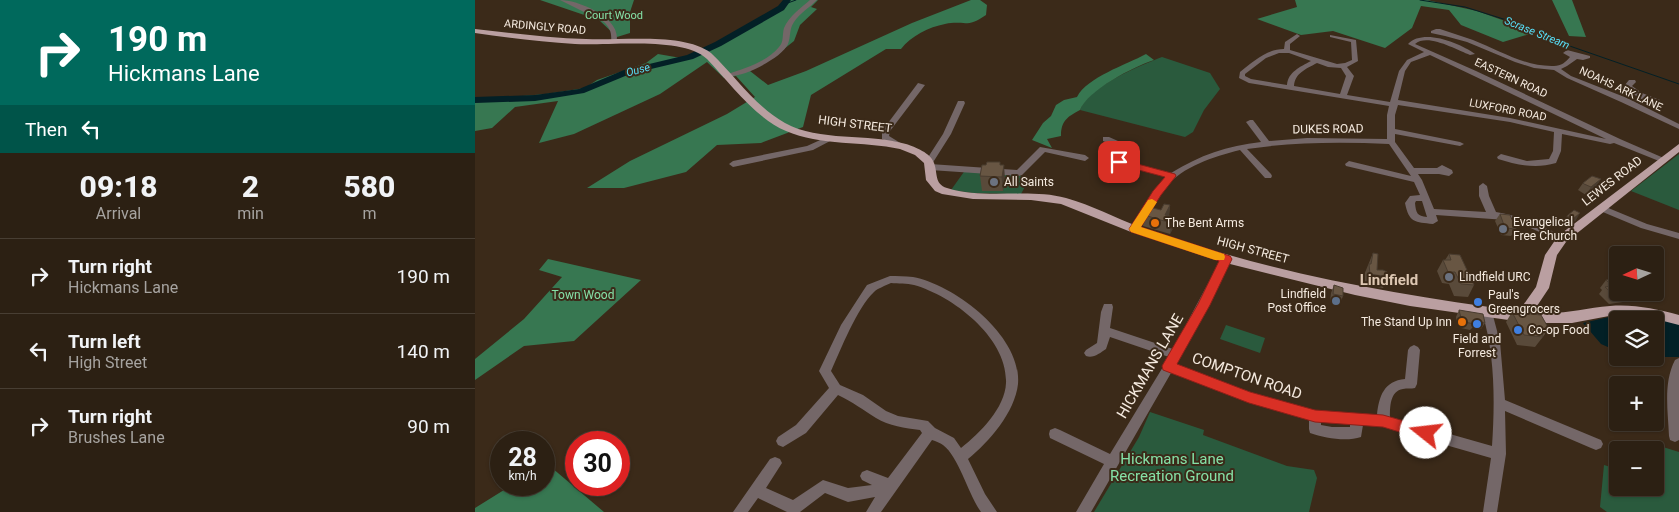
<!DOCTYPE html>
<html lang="en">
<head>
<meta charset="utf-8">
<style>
	body { margin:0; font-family:Roboto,sans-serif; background:#382d21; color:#f1f3f6; height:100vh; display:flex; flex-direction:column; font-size:19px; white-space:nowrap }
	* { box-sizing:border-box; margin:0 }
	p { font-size:16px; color:#a6a3a0 }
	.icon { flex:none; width:28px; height:28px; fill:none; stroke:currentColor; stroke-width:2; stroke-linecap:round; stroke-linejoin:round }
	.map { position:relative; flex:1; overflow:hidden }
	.sheet { display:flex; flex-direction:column; background:#2c2013; width:475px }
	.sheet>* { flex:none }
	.top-card { background:#00695c; color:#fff; overflow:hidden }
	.needle { width:32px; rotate:266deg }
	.controls { position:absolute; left:1134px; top:246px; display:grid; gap:10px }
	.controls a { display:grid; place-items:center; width:55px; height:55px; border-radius:5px; background:#2c2013; box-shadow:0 1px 4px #0004,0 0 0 1px #483e33; font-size:25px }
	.speed { position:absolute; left:15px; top:431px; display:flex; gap:10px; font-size:25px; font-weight:700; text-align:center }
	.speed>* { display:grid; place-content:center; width:65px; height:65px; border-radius:50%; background:#2c2013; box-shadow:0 1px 4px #0004,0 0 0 1px #483e33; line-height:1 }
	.speed small { font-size:12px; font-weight:400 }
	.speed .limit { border:8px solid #d22; background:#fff; color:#111 }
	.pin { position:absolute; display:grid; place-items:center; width:42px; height:42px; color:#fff; margin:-21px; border-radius:10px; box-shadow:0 2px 8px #0006 }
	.me { position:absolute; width:55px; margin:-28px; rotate:286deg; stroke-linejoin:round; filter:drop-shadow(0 0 4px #0008) }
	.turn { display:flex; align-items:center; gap:18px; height:105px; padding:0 25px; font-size:22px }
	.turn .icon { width:65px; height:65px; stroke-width:2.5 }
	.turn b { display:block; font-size:35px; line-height:42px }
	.then { display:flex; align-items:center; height:48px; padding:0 25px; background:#0003; gap:10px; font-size:19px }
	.eta { display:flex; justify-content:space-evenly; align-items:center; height:85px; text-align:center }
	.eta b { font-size:30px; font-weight:800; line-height:35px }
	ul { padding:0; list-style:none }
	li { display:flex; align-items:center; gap:15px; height:75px; padding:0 25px; border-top:1px solid #483e33 }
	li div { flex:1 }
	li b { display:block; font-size:19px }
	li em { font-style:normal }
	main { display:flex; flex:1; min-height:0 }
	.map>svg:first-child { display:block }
	.green { fill:#2a5a3d }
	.forest { fill:#377751 }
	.water { fill:#032026 }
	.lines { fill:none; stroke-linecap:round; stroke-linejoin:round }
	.stream { stroke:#032026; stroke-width:1 }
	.river { fill:#032026; fill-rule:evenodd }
	.minor { fill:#746768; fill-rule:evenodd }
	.major { fill:#ba9fa1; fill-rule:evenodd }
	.wall { fill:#594a3a }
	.shaded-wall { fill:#493c2f }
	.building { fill:#685643; stroke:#493c2f }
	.route { fill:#d93025; stroke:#8d1f18 }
	.slow { fill:#f59e0b }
	.worship-dot { fill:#6b7280; stroke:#3b2a19; stroke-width:2 }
	.food-dot { fill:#e8710a; stroke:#3b2a19; stroke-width:2 }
	.service-dot { fill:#5c6f8a; stroke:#3b2a19; stroke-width:2 }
	.shop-dot { fill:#3f7fe0; stroke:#3b2a19; stroke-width:2 }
	.labels { text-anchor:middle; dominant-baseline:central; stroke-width:4; stroke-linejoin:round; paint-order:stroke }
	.far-park-label { font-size:11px; fill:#85e1a7; stroke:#3b2a19 }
	.far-street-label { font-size:11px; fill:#f5eadf; stroke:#3b2a19 }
	.far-water-label { font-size:11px; font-style:italic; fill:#58dff8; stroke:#3b2a19 }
	.street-label { font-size:12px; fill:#f5eadf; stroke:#3b2a19 }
	.poi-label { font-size:12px; fill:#f5eadf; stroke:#3b2a19; text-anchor:start }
	.park-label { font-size:12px; fill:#85e1a7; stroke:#3b2a19 }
	.quarter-label { font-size:15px; font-weight:bold; fill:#ddc7b2; stroke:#3b2a19 }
	.near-street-label { font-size:15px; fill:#f5eadf; stroke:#3b2a19 }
	.near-park-label { font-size:15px; fill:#85e1a7; stroke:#3b2a19 }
</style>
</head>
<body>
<main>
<section class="sheet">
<div class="top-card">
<div class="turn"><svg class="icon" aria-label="right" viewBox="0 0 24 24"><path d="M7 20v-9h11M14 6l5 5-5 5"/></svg><div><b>190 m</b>Hickmans Lane</div></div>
<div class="then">Then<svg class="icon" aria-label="left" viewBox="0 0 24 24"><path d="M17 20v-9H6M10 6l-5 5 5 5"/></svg></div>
</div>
<div class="eta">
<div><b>09:18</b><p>Arrival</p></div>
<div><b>2</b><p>min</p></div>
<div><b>580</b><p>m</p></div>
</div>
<ul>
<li><svg class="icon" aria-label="right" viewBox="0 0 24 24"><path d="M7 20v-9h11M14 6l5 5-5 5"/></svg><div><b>Turn right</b><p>Hickmans Lane</p></div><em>190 m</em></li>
<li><svg class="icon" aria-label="left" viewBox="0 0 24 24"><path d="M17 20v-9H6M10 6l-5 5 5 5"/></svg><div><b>Turn left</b><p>High Street</p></div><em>140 m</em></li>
<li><svg class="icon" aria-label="right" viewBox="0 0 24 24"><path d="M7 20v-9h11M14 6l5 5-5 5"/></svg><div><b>Turn right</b><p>Brushes Lane</p></div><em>90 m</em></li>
</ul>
</section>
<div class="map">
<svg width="1204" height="512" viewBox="0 0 1204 512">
	<rect width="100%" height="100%" fill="#3b2a19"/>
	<path class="green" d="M687,57L735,73L745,89L729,110L718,132L710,137L605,110C614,86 664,66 687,57Z
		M1204,154V210L1156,191Z
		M491,169L537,173L554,179L546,194L498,193L476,190Z
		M751,325L790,338L785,353L745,339Z
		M675,412L729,430L728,435L812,466L839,470L842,478L834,512H619L664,437Z
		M1172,442L1204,452V512H1132L1125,507L1129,465L1142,469V488H1180V450H1166Z"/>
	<path class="forest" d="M65,0H159L155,12V33L142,37L124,20Z
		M310,0H343L336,7L342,9L325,25L319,41L299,57L275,71L293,85L331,71L437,23L496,0H505L512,5L511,15C491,29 490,20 470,24C454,27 436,36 426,49H411L336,95L328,127L286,143L242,145L211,172L149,188H112L155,161L252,114L280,97L261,76L249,78L232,62L185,94L99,134L64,143L83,101L40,107L17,128L0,131V100L71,94L110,88L122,80L171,63L183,54L206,58L232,48L307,5Z
		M820,0H952L1002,11L1061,32L1028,42L986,25L974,10L946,6L937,28L910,48L858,31L826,35L782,19L822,7Z
		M1077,0H1097L1111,37L1094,36Z
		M671,54L679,60C658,67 613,90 605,110C592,117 586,121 586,136L572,139L577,148L557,140L568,123L576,116L581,105L589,100L602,97C612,77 651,65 671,54Z
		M73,259L166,280L99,341L49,346L0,380V359L49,319L87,277L64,270Z
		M70,462L129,512H0V508L37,485H69V463Z"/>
	<path class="water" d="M1153,315L1176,317L1204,323V357H1180V320H1142V351L1126,344L1108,323L1138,316Z"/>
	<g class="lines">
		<path class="stream" d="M945,0L990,7L1038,22L1066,36L1204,84
			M310,4L321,0"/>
		<path class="river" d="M308,0H316L309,10L246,46L218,59L155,74L109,93L60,101L0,103V97L60,95L104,89L149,70L212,55L240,42L303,6Z"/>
		<path class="minor" d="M85,0C104,0 149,19 141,43L136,42C137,33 135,28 129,22Z
			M335,0H342C335,7 325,13 319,22C314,29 316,36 313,44C307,58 267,78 253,76V74C270,68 292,62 304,47C309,42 307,35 309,28C314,16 326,8 335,0Z
			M961,29H965C976,33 987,36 998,40C1024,50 1050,67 1079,66C1086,66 1091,62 1095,57L1088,53L1092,50L1115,56V58L1108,60L1102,59L1092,66L1086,69L1096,76L1152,98L1204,124V129L1146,102L1092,78L1079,70L1059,68L1040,62L992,42L970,36L956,33V31Z
			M822,34L825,36L815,44V50L862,64L870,63L877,60L876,42L855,37V35L881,40L883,61L872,67L879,76L872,95L915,102L924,71L932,60L949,52L933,44C948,28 985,43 1000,54L995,55C981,50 953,33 940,44L1001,71L1145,139L1191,159L1190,161H1184L1139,143L1135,144L1087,134L1086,151L1081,163C1061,169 1042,165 1023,159L1022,157L1026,154L1052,161L1074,159L1078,151L1079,132L1035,122L923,105L920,115V129L985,142L989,144L985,146L920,134V142L939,168H962L967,165L977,170L978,173L974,176L964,174H943L947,180L959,209L1011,212L1004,196V186L1008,183L1012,186L1014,196L1021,212C1046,216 1067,226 1090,237L1092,239L1090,241H1084L1049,225L1031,220L961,215L963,221L958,224C940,222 934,223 930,203L935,196L945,195L939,182L871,166L870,164L874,161L936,176L914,144C866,142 819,142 772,149L796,174L797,176L796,178H790L765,150C738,157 708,166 690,188C679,201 672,217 663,231H657L655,229L678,192L691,177L645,165L629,166V162L642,160L645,148L628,141V137H634L652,145V157L650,161L696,173C725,155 752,146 786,142L771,122L775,120H778L794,141L832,138L912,139V115L914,106L774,83L764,78L765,72C778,62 791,49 809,49L810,42ZM804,53H814L836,61C825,67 813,72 812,85L776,79L770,76V74L791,58ZM955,55L1131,139L1035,118L923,100L930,71L936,62ZM842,63L853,67L866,68L871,76L865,94L819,86C820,73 831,69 842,63ZM941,201H947L952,217C942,216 941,213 940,203Z
			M1003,58L1031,70L1032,71L1027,72L1001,61L1000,60Z
			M1154,80H1160L1161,82L1157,86L1167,93L1185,100V104C1172,104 1158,95 1149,86Z
			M443,83L450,85L415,131L414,136L427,144L423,146L407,139V131Z
			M483,101H489L490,103L476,134L457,164H451L450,162L468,134Z
			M354,136H357V140L338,150L258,167L254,164L258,161L332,146Z
			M565,147L610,155L614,158L610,161L570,152L547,175L544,176L455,170L451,167L455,164L542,170Z
			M1126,205L1172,224L1204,233V239L1166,228L1123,210L1121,208L1123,206Z
			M751,256L756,259L701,365L775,392L840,411L902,415C904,396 909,381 930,379L933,350L935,347L939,345L943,347L945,350L942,384L940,388C936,389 932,388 928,389C915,391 915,407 915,417L1017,446C1020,402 1020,354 1007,312L1008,309H1016L1017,312L1025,342L1030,400L1126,440L1128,444L1126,448L1121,450L1116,448L1030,411L1031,454L1022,512H1008L1016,458L908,427L888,425L886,437C871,442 850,438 835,433L834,429V420L774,402L696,373L616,512H601L629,464L575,438L574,434L575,430L580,428L585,430L635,454L694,357L635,337L631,349C625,353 618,359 611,356L609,353L611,350L622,343L626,312L629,304H637L638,307L635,328L698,349L746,259ZM846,422L875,424V427H857L846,425Z
			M415,276C422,276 430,276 438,277C480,285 547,336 543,384C540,412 514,442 493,459L510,494L522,512H506C493,494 484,457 468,445C465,443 461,441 457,440L406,512H391L400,497L373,502L350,493L325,512H312L283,498L273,512H258L295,459L300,457L305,459L307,463L291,488L318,500L348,480L373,488L397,485L387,480L385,476L387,472L392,470L413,478L447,433L445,430C430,428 414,426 401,418C388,410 378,402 363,395L331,433L308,447L303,445L301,441L303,437L321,425L354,388L344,371L366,325L388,291L392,285ZM416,283C423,284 432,283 439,285C478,296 533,338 531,383C530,408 505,433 486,448L479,438L460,428L453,421L423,416L411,411L388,395L365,385L356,371C366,349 382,308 399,292C403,288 410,286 416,283Z
			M1204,358V440L1200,442L1195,440L1194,436C1193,411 1188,383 1200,360Z"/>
		<path class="major" d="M0,29C37,33 74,38 111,39C145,41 209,32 236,53C260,76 281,107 310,123C344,142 393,133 431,144C440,147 456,153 459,163C463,173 459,184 472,188C510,200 553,188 591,198C617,205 640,218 665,227C694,237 724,247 754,255C849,282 946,298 1044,311L1061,287L1070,255L1083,236L1204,144V152L1091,242L1082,255L1074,288L1058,312C1085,316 1108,308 1135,306C1159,304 1181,309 1204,315V325L1169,316H1134L1097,323H1054L935,306L880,295L747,262L656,232L586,204L556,200L498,199L467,194L460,191L451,180L449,163L440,155L425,149C389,141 345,146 311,131C281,119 254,82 232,59C208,36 133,46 100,44C67,42 33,38 0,33Z"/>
	</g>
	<path class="wall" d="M526,165L530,179L528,191H507L505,176Z
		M1108,183L1121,187L1111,195L1103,190Z
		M695,205L694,216L698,228L695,234L668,226L669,215L686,210Z
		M1025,214L1041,229L1036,236L1026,235L1020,221Z
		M1092,216L1101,220L1093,226L1088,224Z
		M898,253L902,270L913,277L908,288L890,285L889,275Z
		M974,254L999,285L993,297L979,296L974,284L967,283L962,271L968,260H970Z
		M1131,280L1154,294L1148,302L1134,304L1124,294L1127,290L1125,288Z
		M859,285L868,296L865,304L855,302L856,293Z
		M984,310L1010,323L1006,329L997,328L995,330L986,328L985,325H982L981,317Z
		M1037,312L1074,329L1060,347L1042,345L1031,322Z"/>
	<path class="shaded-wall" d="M525,162L527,176L529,165L530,179L528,191Z
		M1126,179L1121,187L1111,195L1116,187Z
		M695,205L694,216L690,215Z
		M1105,213L1101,220L1093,226L1098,219Z
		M699,217L698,228L695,234L696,223Z"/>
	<path class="building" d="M512,162H525V165H529L527,177L505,176L507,165H511Z
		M1117,176L1126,179L1116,187L1109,184L1108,183Z
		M689,204L695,205L690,215L699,217L696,223L669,215L674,207L686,210Z
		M1099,210L1105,213L1098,219L1092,216Z
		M1025,214L1035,215L1041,229L1030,228Z
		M898,253L903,254L902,270H908L912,272L913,277L895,274L894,264H896Z
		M974,254L985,255L999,285L986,284L980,272H973L968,260H976Z
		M1138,279L1142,284V292H1152L1154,294L1140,296L1130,287L1137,286L1131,280Z
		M859,285L868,288V296L858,294Z
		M984,310L1008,314L1010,323L999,321V324L990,322L989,319L986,318Z
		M1037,312L1066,315L1074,329L1064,328L1068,337L1049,335Z"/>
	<path class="route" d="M644,159L700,174L701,176L686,195L666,227L755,256L757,259L735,305L702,364L775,392L840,410L908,415L951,427L956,429L958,433L956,438L951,440L908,427L840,422L774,403L688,370L687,366L723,304L744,261L656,232L654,229L678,191L690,177L641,164V160Z"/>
	<path class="slow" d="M677,199L682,202L666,227L749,254L750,257L749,260H740L656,232L654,229L656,226L673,200Z"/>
	<g class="worship-dot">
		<circle cx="519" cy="182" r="5"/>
		<circle cx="1028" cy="229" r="5"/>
		<circle cx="974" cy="277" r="5"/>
	</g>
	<g class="food-dot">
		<circle cx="680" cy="223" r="5"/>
		<circle cx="987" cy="322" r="5"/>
	</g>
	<circle class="service-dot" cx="861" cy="301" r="5"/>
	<g class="shop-dot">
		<circle cx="1003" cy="302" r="5"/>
		<circle cx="1002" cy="324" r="5"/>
		<circle cx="1043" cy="330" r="5"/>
	</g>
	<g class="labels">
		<g class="far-park-label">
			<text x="139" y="15">Court Wood</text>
		</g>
		<g class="far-street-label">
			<text transform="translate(70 27) rotate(5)">ARDINGLY ROAD</text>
			<text transform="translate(1036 78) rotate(25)">EASTERN ROAD</text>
			<text transform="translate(1146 89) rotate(25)">NOAHS ARK LANE</text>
			<text transform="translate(1033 110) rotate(11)">LUXFORD ROAD</text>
		</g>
		<g class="far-water-label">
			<text transform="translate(1062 33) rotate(22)">Scrase Stream</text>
			<text transform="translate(163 70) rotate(-15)">Ouse</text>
		</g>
		<g class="street-label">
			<text transform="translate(380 124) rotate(7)">HIGH STREET</text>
			<text transform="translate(853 129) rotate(-1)">DUKES ROAD</text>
			<text transform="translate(1137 181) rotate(-38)">LEWES ROAD</text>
			<text transform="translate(778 250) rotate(15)">HIGH STREET</text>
		</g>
		<g class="poi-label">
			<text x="529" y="182">All Saints</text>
			<text x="1038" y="222">Evangelical<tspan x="1038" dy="14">Free Church</tspan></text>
			<text x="690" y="223">The Bent Arms</text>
			<text x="984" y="277">Lindfield URC</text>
			<text x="851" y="294" text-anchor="end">Lindfield<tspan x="851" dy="14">Post Office</tspan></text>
			<text x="1013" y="295">Paul's<tspan x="1013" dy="14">Greengrocers</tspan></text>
			<text x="977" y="322" text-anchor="end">The Stand Up Inn</text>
			<text x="1053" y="330">Co-op Food</text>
			<text x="1002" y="339" text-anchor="middle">Field and<tspan x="1002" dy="14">Forrest</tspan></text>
		</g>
		<g class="park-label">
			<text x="108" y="295">Town Wood</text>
		</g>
		<g class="quarter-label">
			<text x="914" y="280">Lindfield</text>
		</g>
		<g class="near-street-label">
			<text transform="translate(675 366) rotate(-60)">HICKMANS LANE</text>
			<text transform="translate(772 376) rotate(19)">COMPTON ROAD</text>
		</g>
		<g class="near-park-label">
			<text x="697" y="459">Hickmans Lane<tspan x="697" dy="17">Recreation Ground</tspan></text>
		</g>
	</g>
</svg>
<div class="controls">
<a><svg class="needle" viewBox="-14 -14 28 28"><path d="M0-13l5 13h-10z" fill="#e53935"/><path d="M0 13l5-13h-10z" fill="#a6a3a0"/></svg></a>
<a><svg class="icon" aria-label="layers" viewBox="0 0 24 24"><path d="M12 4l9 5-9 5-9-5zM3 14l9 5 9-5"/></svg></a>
<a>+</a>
<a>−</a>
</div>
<div class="speed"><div>28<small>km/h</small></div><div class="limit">30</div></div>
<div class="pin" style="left:644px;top:162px;background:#d93025"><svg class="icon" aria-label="arrive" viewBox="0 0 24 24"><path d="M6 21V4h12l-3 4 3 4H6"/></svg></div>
<svg class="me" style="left:951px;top:433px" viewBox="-20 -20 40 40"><circle r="19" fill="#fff"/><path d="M0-13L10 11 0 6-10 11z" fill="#d93025"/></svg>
</div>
</main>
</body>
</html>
